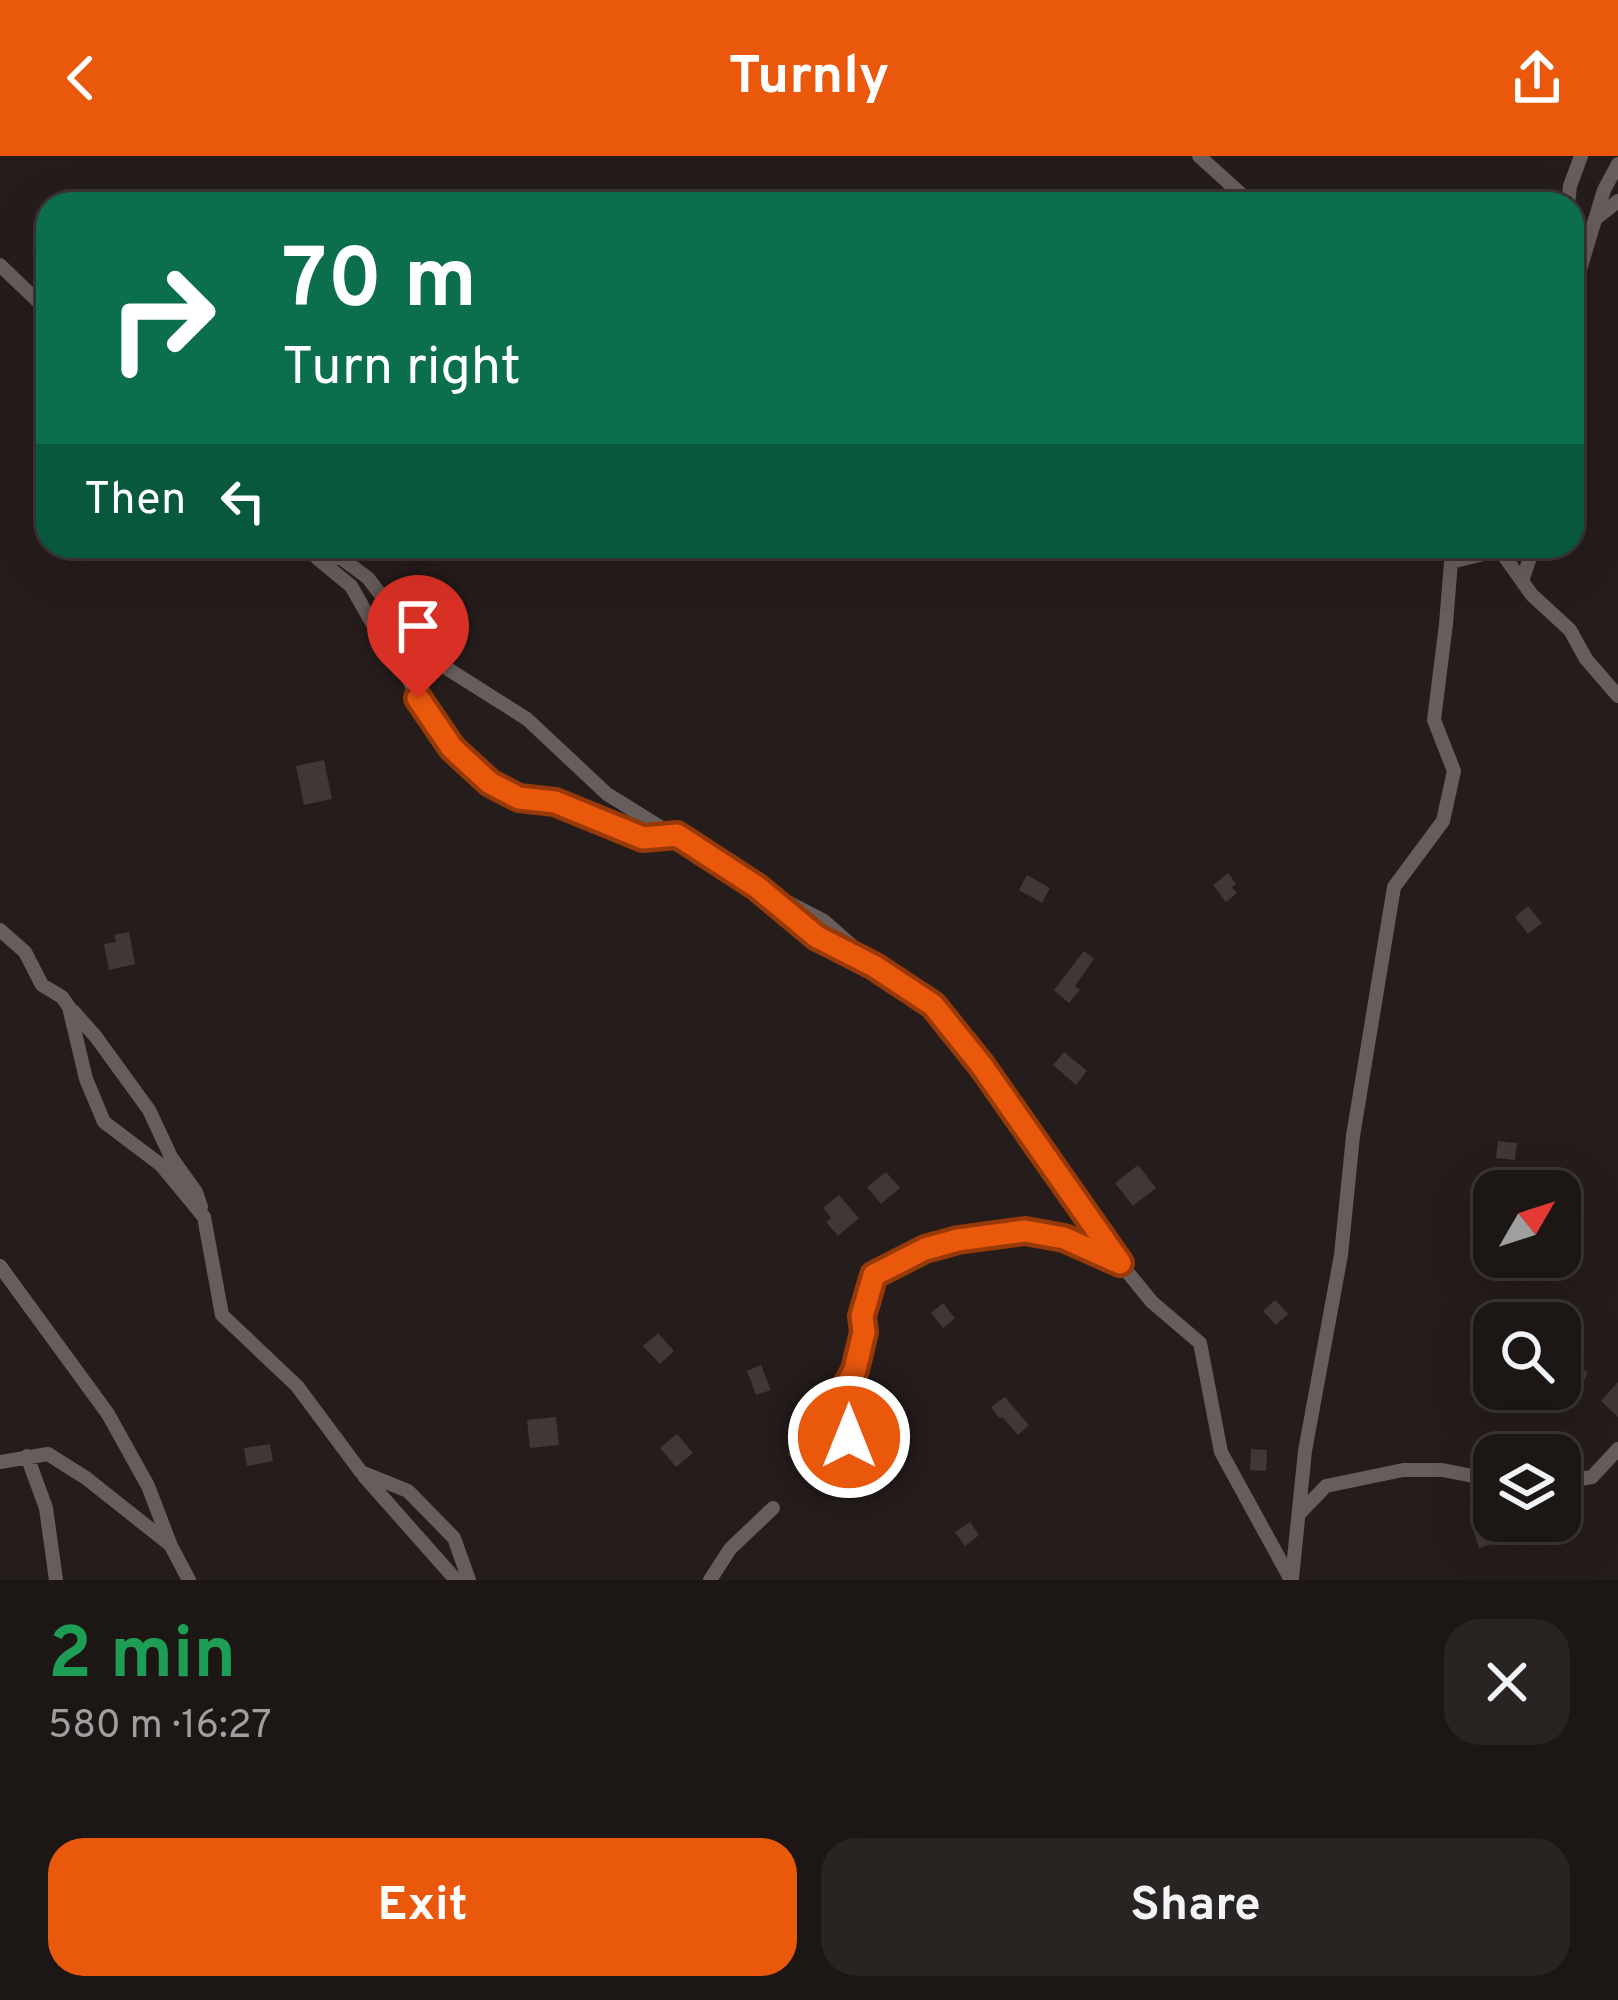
<!DOCTYPE html>
<html lang="en">
<head>
<meta charset="utf-8">
<style>
	body { margin:0; font-family:Overpass,sans-serif; background:#292322; color:#f1f3f6; height:100vh; display:flex; flex-direction:column; font-size:45px; white-space:nowrap }
	* { box-sizing:border-box; margin:0 }
	p { font-size:39px; color:#a09fa0 }
	.icon { flex:none; width:66px; height:66px; fill:none; stroke:currentColor; stroke-width:2; stroke-linecap:round; stroke-linejoin:round }
	.map { position:relative; height:1424px; overflow:hidden }
	.details { display:flex; flex-direction:column; background:#1c1615; flex:1 }
	.details>* { flex:none }
	.hud { position:absolute; left:36px; top:36px; width:1548px; height:366px; border-radius:36px; box-shadow:0 12px 48px #0002,0 0 0 3px #3a3534; background:#0b6e4f; color:#fff; overflow:hidden }
	.needle { width:78px; rotate:51deg }
	.controls { position:absolute; left:1473px; top:1014px; display:grid; gap:24px }
	.controls a { display:grid; place-items:center; width:108px; height:108px; border-radius:24px; background:#1c1615; box-shadow:0 12px 48px #0002,0 0 0 3px #3a3534; font-size:60px }
	.pin { position:absolute; display:grid; place-items:center; width:102px; height:102px; color:#fff; margin:-123px -51px; border-radius:50% 50% 50% 0; rotate:-45deg; box-shadow:0 0 12px #0007 }
	.pin .icon { rotate:45deg }
	.me { position:absolute; width:132px; margin:-66px; rotate:0deg; stroke-linejoin:round; filter:drop-shadow(0 0 9px #0008) }
	.turn { display:flex; align-items:center; gap:42px; height:252px; padding:0 48px; font-size:54px }
	.turn .icon { width:156px; height:156px; stroke-width:2.5 }
	.turn b { display:block; font-size:84px; line-height:102px }
	.then { display:flex; align-items:center; height:114px; padding:0 48px; background:#0003; gap:24px; font-size:45px }
	.round { display:grid; place-items:center; flex:none; width:126px; height:126px; border-radius:36px; background:#292322 }
	.headline { display:flex; align-items:center; justify-content:space-between; height:204px; padding:0 48px }
	h1 { font-size:72px; font-weight:700; line-height:90px; color:#1e9e55 }
	.cta { display:flex; gap:24px; margin-top:auto; padding:24px 48px }
	.cta a { flex:1; height:138px; border-radius:36px; background:#ea580c; color:#fff; font-size:48px; font-weight:700; line-height:138px; text-align:center }
	.cta a+a { background:#292322; color:#f1f3f6 }
	header { display:flex; justify-content:space-between; align-items:center; height:156px; padding:0 48px; background:#ea580c; color:#fff; font-size:54px; font-weight:700 }
	.map>svg:first-child { display:block }
	.building { fill:#403737 }
	.lines { fill:none; stroke-linecap:round; stroke-linejoin:round }
	.minor { stroke:#675d5c; stroke-width:14 }
	.route-casing { stroke:#983908; stroke-width:30 }
	.route { stroke:#ea580c; stroke-width:21 }
</style>
</head>
<body>
<header><svg class="icon" aria-label="back" viewBox="0 0 24 24"><path d="M15 5l-7 7 7 7"/></svg>Turnly<svg class="icon" aria-label="share" viewBox="0 0 24 24"><path d="M12 15V3M7 8l5-5 5 5M5 13v7h14v-7"/></svg></header>
<div class="map">
<svg width="1618" height="1424" viewBox="0 0 1618 1424">
	<rect width="100%" height="100%" fill="#251d1c"/>
	<path class="building" d="M324,604L332,643L304,649L296,610Z
		M1228,717L1236,728L1232,731L1237,737L1226,746L1213,729Z
		M1027,719L1050,732L1042,747L1019,734Z
		M1528,750L1542,767L1528,778L1515,761Z
		M129,776L135,808L109,814L104,788L116,786L114,779Z
		M1084,795L1094,803L1075,830L1080,834L1069,847L1054,834Z
		M1064,896L1087,915L1076,929L1053,909Z
		M1498,985L1517,987L1515,1004L1496,1002Z
		M1138,1009L1156,1032L1133,1050L1115,1027Z
		M886,1016L900,1032L881,1048L867,1031Z
		M839,1039L859,1062L838,1080L826,1066L831,1062L823,1052Z
		M1275,1144L1288,1158L1276,1169L1263,1155Z
		M943,1147L955,1162L943,1172L931,1157Z
		M658,1177L674,1195L660,1208L643,1190Z
		M761,1209L771,1234L756,1239L747,1215Z
		M1572,1209L1588,1216L1581,1231L1565,1223Z
		M1618,1226V1261L1601,1245Z
		M1005,1241L1029,1269L1018,1279L1002,1261L1000,1263L991,1251Z
		M556,1261L559,1289L530,1292L527,1264Z
		M677,1278L693,1297L676,1311L660,1292Z
		M802,1284L816,1300L801,1314L787,1298Z
		M270,1288L273,1305L247,1310L244,1292Z
		M1251,1293L1267,1294L1266,1315L1250,1314Z
		M970,1366L979,1379L965,1390L955,1376Z
		M1494,1370L1499,1386L1479,1392L1474,1376Z"/>
	<g class="lines">
		<path class="minor" d="M1199,0L1252,48
			M1568,48L1570,30L1581,0
			M1595,63L1618,45
			M0,109L48,155
			M1572,140L1604,34L1618,8
			M294,390L313,399L341,402L368,422L411,479L440,508L527,563L607,638L757,731L817,780L874,810L933,849L982,911L1120,1107L1152,1146L1200,1187L1221,1296L1291,1424
			M1497,390L1532,439L1570,474L1586,503L1618,540
			M317,402L351,430L375,472L396,496L418,543L451,592L490,627L519,642L555,646L643,682L677,679
			M1451,406L1516,390
			M1522,425L1534,390
			M776,740L824,765L857,794
			M0,774L25,796L42,829L62,841L69,851L86,923L104,966L161,1009L204,1061L222,1159L297,1230L361,1316L408,1335L454,1382L469,1424
			M73,855L96,881L149,954L171,1001L196,1036L201,1051
			M0,1110L108,1258L148,1330L171,1390L189,1424
			M27,1300L46,1352L56,1424
			M0,1306L48,1298L86,1322L168,1387
			M860,1308L840,1254L842,1238L855,1214L864,1176L862,1160L874,1119L925,1093L957,1084L1025,1075L1064,1082L1119,1106
			M364,1320L456,1424
			M1560,1326L1592,1321L1618,1293
			M1299,1358L1326,1330L1403,1314H1442L1494,1324
			M1292,1422L1305,1295L1341,1099L1353,980L1394,731L1443,665L1454,615L1434,564L1446,468L1451,406L1457,390
			M710,1424L730,1393L773,1352"/>
	</g>
	<g class="lines">
		<g class="route-casing">
			<path id="route" d="M418,542L452,592L490,627L519,642L555,646L643,682L677,679L757,731L817,781L874,810L933,849L982,910L1120,1107L1064,1082L1025,1075L958,1084L925,1093L874,1119L862,1160L864,1176L855,1214L842,1238L840,1254L849,1281"/>
		</g>
		<use href="#route" class="route"/>
	</g>
</svg>
<div class="controls">
<a><svg class="needle" viewBox="-14 -14 28 28"><path d="M0-13l5 13h-10z" fill="#e53935"/><path d="M0 13l5-13h-10z" fill="#a09fa0"/></svg></a>
<a><svg class="icon" aria-label="search" viewBox="0 0 24 24"><circle cx="10" cy="10" r="6"/><path d="M15 15l6 6"/></svg></a>
<a><svg class="icon" aria-label="layers" viewBox="0 0 24 24"><path d="M12 4l9 5-9 5-9-5zM3 14l9 5 9-5"/></svg></a>
</div>
<div class="pin" style="left:418px;top:542px;background:#d93025"><svg class="icon" aria-label="arrive" viewBox="0 0 24 24"><path d="M6 21V4h12l-3 4 3 4H6"/></svg></div>
<svg class="me" style="left:849px;top:1281px" viewBox="-20 -20 40 40"><circle r="17" fill="#ea580c" stroke="#fff" stroke-width="3"/><path d="M0-11L8 9 0 5-8 9z" fill="#fff"/></svg>
<div class="hud">
<div class="turn"><svg class="icon" aria-label="right" viewBox="0 0 24 24"><path d="M7 20v-9h11M14 6l5 5-5 5"/></svg><div><b>70 m</b>Turn right</div></div>
<div class="then">Then<svg class="icon" aria-label="left" viewBox="0 0 24 24"><path d="M17 20v-9H6M10 6l-5 5 5 5"/></svg></div>
</div>
</div>
<section class="details">
<div class="headline"><div><h1>2 min</h1><p>580 m · 16:27</p></div><a class="round"><svg class="icon" aria-label="close" viewBox="0 0 24 24"><path d="M6 6l12 12M18 6L6 18"/></svg></a></div>
<div class="cta"><a>Exit</a><a>Share</a></div>
</section>
</body>
</html>
